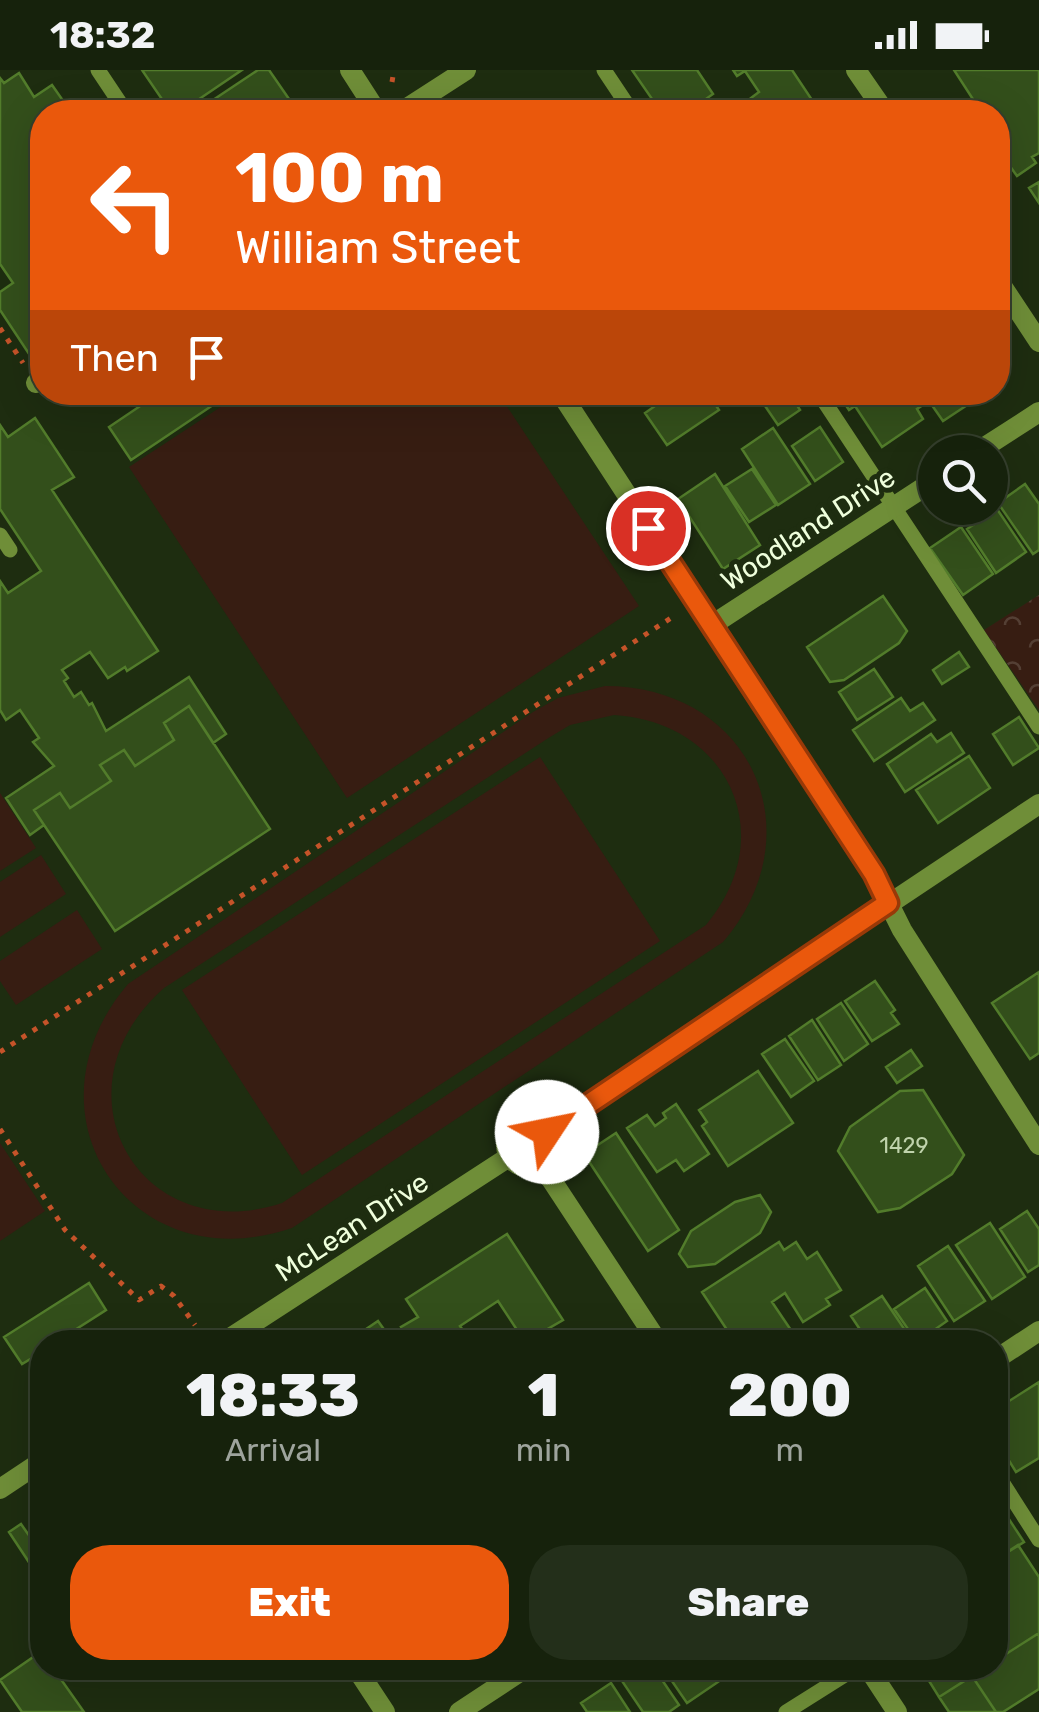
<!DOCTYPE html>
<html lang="en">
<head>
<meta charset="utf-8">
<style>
	body { margin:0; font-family:Rubik,sans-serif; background:#232f1a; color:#f1f3f6; height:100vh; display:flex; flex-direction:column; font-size:38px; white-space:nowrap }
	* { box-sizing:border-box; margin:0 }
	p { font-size:32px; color:#9ea49d }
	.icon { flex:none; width:55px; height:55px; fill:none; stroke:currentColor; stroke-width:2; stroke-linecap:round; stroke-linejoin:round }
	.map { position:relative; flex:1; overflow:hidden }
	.side { position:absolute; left:30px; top:1260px; width:978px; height:350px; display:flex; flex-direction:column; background:#16220c; border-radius:40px; box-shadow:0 10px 40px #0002,0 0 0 2px #353f2d }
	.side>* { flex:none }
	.hud { position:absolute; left:30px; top:30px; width:980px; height:305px; border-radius:40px; box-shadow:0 10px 40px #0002,0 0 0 2px #353f2d; background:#ea580c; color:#fff; overflow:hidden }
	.tools { position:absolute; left:918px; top:365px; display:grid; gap:20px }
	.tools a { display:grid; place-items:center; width:90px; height:90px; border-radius:50%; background:#16220c; box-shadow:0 10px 40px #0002,0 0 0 2px #353f2d; font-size:50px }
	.pin { position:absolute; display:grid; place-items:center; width:85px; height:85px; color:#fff; margin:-42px; border:5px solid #fff; border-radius:50%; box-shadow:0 2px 10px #0007 }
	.me { position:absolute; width:110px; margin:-55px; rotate:56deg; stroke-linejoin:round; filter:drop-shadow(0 0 8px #0008) }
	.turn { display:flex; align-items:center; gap:35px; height:210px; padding:0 40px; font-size:45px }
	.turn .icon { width:130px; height:130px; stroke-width:2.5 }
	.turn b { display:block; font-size:70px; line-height:85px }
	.then { display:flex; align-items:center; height:95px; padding:0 40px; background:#0003; gap:20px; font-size:38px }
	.eta { display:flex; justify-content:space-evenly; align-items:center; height:170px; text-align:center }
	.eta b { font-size:60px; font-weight:800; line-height:70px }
	.button { display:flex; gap:20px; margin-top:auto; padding:20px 40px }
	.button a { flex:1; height:115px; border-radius:40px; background:#ea580c; color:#fff; font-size:40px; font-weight:800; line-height:115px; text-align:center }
	.button a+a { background:#232f1a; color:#f1f3f6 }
	.status { display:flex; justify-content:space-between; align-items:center; height:70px; padding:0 50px; background:#16220c; direction:ltr }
	.status svg { height:28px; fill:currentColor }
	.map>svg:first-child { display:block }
	.forest { fill:url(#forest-crowns) }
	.pitch { fill:#371d12; fill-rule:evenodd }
	.building { fill:#334f1b; stroke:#527c2b; stroke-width:2.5 }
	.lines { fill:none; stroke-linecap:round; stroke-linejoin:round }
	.path { stroke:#c55329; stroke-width:5; stroke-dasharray:5 8; stroke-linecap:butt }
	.lane { stroke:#6f8e38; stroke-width:15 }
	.street { stroke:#6f8e38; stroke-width:20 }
	.route-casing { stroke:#983908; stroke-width:25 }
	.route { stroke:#ea580c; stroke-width:18 }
	.labels { text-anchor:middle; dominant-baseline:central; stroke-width:10; stroke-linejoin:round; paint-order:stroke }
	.number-label { font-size:22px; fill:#c0d3ac }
	.street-label { font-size:28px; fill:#efffdc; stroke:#1e2d10 }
</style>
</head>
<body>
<div class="status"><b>18:32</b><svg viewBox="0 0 49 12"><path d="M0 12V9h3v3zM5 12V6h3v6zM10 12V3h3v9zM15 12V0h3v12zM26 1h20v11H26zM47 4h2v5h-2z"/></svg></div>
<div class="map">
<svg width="1039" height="1642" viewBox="0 0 1039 1642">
	<defs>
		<pattern id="forest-crowns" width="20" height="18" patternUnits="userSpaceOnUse" patternTransform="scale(2.5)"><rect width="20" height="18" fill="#371d12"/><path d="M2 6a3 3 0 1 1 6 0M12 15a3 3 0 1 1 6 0" fill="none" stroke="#543f34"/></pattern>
	</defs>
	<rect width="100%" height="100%" fill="#1e2d10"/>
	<path class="forest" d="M1039,525V640L984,560Z"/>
	<path class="pitch" d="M242,323H498L639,536L347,728L129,397Z
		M605,616C750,616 817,762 723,872L292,1158C131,1213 17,1044 128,914L533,642L558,628ZM614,645C729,652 781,766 706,855L282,1133C138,1180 49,1019 164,918L550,667L570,655Z
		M540,687L660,871L302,1105L182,920Z
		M0,723L36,778L0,801Z
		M41,785L66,824L0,867V812Z
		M77,840L102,879L16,935L0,911V891Z
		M0,1073L45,1141L0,1171Z"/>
	<path class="building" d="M142,0H242L186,38L181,30L168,38Z
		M258,0H269L298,42H195Z
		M632,0H697L713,24L703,31L711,42H661Z
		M733,0H792L820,42H762L751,28L759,22L745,1L737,6Z
		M954,0H1039V83L1032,87L1036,93L1017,106L1002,85L1008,81L998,65V42H974L978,37Z
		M19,3L34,27L52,15L71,42H42V297L39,299L0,240V222L13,213L0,194V8L4,13Z
		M614,29L623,42H594Z
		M1039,112V133L1029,118Z
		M161,322H217L222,329L131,390L109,357Z
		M675,322H707L719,340L667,375L645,343Z
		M766,322H789L800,340L778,355L759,327Z
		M837,322H974L978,328L943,351L929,331L917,339L923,349L882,377L855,336L849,340Z
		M35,348L74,407L52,420L158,581L127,601L125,597L108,608L90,582L62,600L68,608L64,611L74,627L81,622L89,635L92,633L106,661L189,607L226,664L213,673L189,636L164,653L174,670L135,696L124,680L100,695L111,711L70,738L60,723L34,740L44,755L30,765L6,728L54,696L33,672L39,668L20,640L6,650L0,640V511L8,523L41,501L0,439V355L8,367Z
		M820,357L843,392L815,411L792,376Z
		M773,358L810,414L778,435L742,379Z
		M752,399L776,435L749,452L725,416Z
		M715,404L760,475L723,499L678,429Z
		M1025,414L1039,434V480L1033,484L998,433Z
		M997,439L1026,482L996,503L967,459Z
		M961,457L993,504L963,525L930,478Z
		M883,526L907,561L899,573L844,610L830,612L807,577Z
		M959,582L969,597L942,614L933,600Z
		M874,599L893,627L857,650L839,622Z
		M901,628L910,641L923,633L935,650L874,691L853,660Z
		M189,636L270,759L115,861L34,740L60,723L70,738L111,711L100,695L124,680L135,696L174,670L164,653Z
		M1019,647L1039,678L1013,695L993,664Z
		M951,663L964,683L905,722L887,694L931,664L937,672Z
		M969,686L990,718L938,753L916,720Z
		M1039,902V983L1030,989L992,933Z
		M875,911L895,940L891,943L899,954L872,971L845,931Z
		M841,933L868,974L844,991L817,949Z
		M812,950L841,995L818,1010L789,966Z
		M785,969L814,1011L791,1027L762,984Z
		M911,980L922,996L897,1013L886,997Z
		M758,1001L793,1053L728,1096L702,1056L707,1052L699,1040Z
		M923,1020L964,1085L952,1104L900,1138L878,1142L838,1081L850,1057L900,1021Z
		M676,1034L709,1084L684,1101L676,1090L657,1102L627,1058L647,1045L655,1056L666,1048L663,1043Z
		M616,1063L679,1160L648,1181L584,1084Z
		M760,1125L771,1142L760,1163L715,1194L688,1197L679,1184L691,1161L735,1132Z
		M1027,1141L1039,1159V1195L1028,1202L1000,1159Z
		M990,1153L1025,1207L992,1229L956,1175Z
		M507,1164L563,1250L525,1272L498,1231L460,1256L471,1272H411L401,1257L418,1247L406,1229Z
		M779,1172L784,1180L796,1172L807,1189L817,1182L841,1220L826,1229L830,1235L803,1252L785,1223L772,1232L799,1272H735L702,1222Z
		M948,1176L985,1231L954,1251L918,1196Z
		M89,1213L106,1240L56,1272H42V1282L22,1294L4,1267Z
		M925,1218L947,1251L917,1272L894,1239Z
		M882,1226L913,1272H837L859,1258L851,1246Z
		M378,1251L393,1272H352L350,1270Z
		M1039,1312V1388L1016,1402L995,1368V1340Z
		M995,1428L1024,1472L995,1490Z
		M21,1454L28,1464L42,1456V1512L9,1462Z
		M1018,1475L1039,1507V1563L995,1591V1490Z
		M1039,1563V1619L1003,1642H996L972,1606L985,1598H995V1591Z
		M42,1581V1598H53L84,1642H22L0,1610Z
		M431,1598H455L438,1609Z
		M643,1598H654L679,1635L669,1642H643L622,1611Z
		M663,1598H709L718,1612L687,1633Z
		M715,1598H738L722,1608Z
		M921,1598H985L939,1627Z
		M972,1606L996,1642H949L939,1627Z
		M611,1613L630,1642H587L581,1633Z"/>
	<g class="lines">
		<path class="path" d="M392,12L394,0
			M0,258L23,293
			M0,982L671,548
			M0,1059L65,1160L139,1230L161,1216L174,1226L195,1255"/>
		<path class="lane" d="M98,0L126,42
			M604,0L632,42
			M818,322L1039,657
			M0,465L10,480
			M995,1401L1039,1470
			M786,1642L856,1598"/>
		<path class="street" d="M350,0L377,42
			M856,0L885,42
			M401,42L466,0
			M998,210L1039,272
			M36,313L42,308
			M560,322L874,804L902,860L1039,1075
			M977,382L1039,342
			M712,555L935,410
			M506 1075a22 22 0 1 1 44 0a22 22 0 1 1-44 0Z
			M547,1062L1039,734
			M541,1094L658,1272
			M224,1272L509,1087
			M995,1290L1039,1261
			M0,1419L42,1391
			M356,1598L385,1642
			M868,1598L897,1642
			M459,1642L526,1598"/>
	</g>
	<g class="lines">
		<g class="route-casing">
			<path id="route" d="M547,1062L888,833L874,804L648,458"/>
		</g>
		<use href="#route" class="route"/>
	</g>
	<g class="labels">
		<g class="number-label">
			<text x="904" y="1075">1429</text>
		</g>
		<g class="street-label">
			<text transform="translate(808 459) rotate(-33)">Woodland Drive</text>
			<text transform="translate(352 1157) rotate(-33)">McLean Drive</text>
		</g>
	</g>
</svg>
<div class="tools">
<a><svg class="icon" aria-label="search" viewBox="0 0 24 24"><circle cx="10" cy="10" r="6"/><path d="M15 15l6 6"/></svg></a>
</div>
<div class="pin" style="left:648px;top:458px;background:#d93025"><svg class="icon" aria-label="arrive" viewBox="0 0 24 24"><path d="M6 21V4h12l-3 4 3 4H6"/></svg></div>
<svg class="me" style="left:547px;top:1062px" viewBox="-20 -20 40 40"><circle r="19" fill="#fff"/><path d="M0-13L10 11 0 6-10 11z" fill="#ea580c"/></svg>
<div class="hud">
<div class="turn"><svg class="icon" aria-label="left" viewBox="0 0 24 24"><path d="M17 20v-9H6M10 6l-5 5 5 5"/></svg><div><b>100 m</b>William Street</div></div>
<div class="then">Then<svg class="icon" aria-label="arrive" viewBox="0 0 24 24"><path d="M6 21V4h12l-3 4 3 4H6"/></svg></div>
</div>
<section class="side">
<div class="eta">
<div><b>18:33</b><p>Arrival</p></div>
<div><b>1</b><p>min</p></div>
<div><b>200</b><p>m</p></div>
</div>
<div class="button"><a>Exit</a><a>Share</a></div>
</section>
</div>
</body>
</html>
